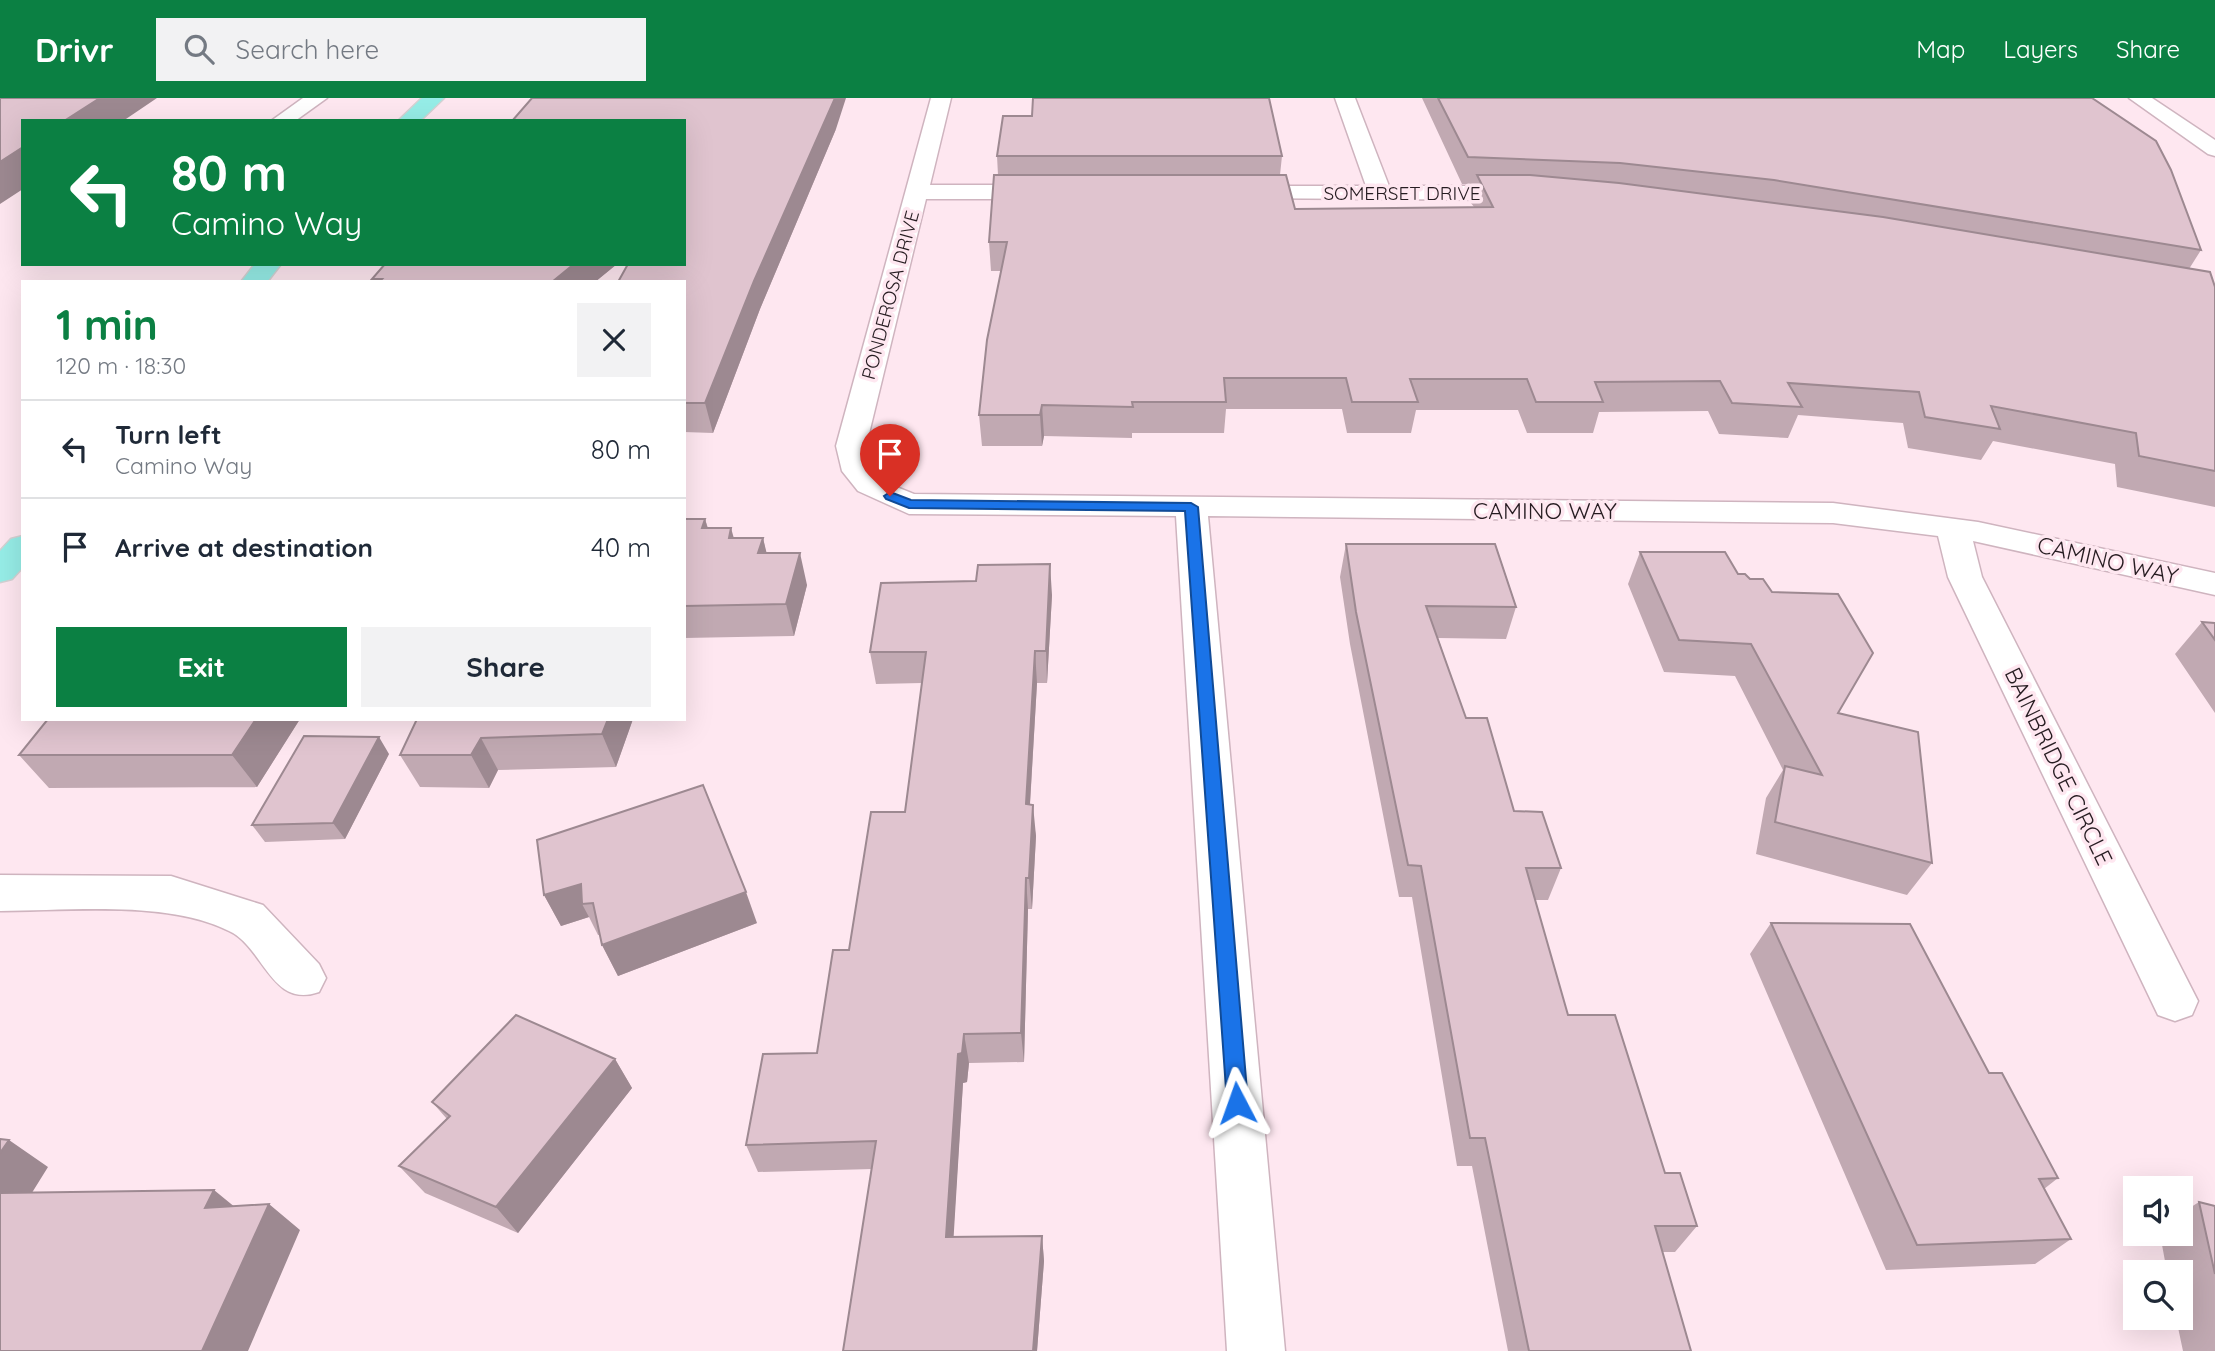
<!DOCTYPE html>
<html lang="en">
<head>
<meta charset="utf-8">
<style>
	body { margin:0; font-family:Quicksand,sans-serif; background:#f2f2f3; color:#1f2937; height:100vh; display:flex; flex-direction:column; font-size:26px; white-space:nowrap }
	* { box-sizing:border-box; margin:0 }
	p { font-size:23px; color:#747a83 }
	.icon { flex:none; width:38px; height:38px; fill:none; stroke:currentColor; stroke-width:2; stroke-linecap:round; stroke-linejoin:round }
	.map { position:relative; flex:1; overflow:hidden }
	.side { position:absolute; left:21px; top:182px; width:665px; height:441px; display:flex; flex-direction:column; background:#fff; border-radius:0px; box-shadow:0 7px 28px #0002 }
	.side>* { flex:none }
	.banner { position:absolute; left:21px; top:21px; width:665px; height:147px; border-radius:0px; box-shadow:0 7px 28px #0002; background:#0b8043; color:#fff; overflow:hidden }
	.controls { position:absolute; left:2123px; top:1078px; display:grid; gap:14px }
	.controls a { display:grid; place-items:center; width:70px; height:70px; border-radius:0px; background:#fff; box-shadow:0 7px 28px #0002; font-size:35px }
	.pin { position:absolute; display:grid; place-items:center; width:60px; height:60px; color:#fff; margin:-72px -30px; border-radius:50% 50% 50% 0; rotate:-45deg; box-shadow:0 0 7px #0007 }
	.pin .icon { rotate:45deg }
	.me { position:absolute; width:77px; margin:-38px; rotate:356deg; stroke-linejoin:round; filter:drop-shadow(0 0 5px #0008) }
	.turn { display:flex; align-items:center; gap:24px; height:147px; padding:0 35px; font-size:32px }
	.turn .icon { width:91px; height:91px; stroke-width:2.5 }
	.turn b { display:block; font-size:49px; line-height:60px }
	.round { display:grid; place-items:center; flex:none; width:74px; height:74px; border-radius:0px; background:#f2f2f3 }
	.head { display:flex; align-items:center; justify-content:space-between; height:119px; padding:0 35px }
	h1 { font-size:42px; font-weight:700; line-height:52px; color:#0b8043 }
	.action { display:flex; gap:14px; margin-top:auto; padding:14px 35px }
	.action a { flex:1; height:80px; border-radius:0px; background:#0b8043; color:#fff; font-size:28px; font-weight:700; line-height:80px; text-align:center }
	.action a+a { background:#f2f2f3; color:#1f2937 }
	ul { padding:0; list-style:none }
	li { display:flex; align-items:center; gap:21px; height:98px; padding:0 35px; border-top:2px solid #e0e1e3 }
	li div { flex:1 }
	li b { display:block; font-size:26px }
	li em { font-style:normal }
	header { display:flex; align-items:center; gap:42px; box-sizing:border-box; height:98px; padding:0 35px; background:#0b8043; color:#fff }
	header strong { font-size:33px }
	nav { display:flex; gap:38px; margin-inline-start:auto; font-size:24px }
	.search { width:490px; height:63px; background:#f2f2f3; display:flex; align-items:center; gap:18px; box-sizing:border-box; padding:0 24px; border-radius:0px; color:#747a83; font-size:26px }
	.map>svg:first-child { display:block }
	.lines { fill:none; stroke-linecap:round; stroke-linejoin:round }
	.minor-casing { stroke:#cfb4bf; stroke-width:3 }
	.major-casing { stroke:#d4d2d3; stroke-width:3 }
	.minor { fill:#fff; fill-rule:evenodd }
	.major { fill:#96ede7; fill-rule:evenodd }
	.wall { fill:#c1a9b2 }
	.shaded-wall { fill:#9d8991 }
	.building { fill:#e0c4cf; stroke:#9d8991; stroke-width:2 }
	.route { fill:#1a73e8; stroke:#114b97; stroke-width:2 }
	.labels { text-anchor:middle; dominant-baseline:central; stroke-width:7; stroke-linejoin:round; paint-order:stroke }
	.far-street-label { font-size:19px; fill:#261c21; stroke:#fee7f0 }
	.street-label { font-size:23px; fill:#261c21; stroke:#fee7f0 }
</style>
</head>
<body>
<header>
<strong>Drivr</strong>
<div class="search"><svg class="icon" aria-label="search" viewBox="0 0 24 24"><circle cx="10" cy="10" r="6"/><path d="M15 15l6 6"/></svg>Search here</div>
<nav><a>Map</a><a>Layers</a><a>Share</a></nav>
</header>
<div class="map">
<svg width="2215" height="1253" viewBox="0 0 2215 1253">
	<rect width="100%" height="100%" fill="#fee7f0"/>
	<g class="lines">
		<g class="minor-casing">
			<path id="minor" d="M303,0H327L295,23H271Z
				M931,0H951L930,87H1045L1056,94L1045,101H926L866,348C873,381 884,384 914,396L1833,405L1978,424L2215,475V497L1973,443L1982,479L2198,903L2192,917L2175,923L2158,917L1948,479L1938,438L1833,425L1208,418L1285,1253H1227L1176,418L909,416L858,393L842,373L836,348Z
				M1335,0H1355L1389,88H1524L1535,95L1524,102L1230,100L1227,95L1238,88H1366Z
				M2129,0H2152L2215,42V58L2208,56Z
				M0,777L171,778L247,802L263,807L319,866L326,880L319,894C271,911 264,849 229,833C167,802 69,813 0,813Z"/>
		</g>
		<g class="major-casing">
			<path id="major" d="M422,0H444L420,23H398Z
				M255,166H281L267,184H241Z
				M23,438V469L12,481L0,484V453L11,441Z"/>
		</g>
		<use href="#minor" class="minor"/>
		<use href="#major" class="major"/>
	</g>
	<path class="wall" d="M1422,0H2092L2201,152L2189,171L2215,189V409L2117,389L2115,366L1993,343L1981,362L1908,350L1903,325L1798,317L1788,340L1719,336L1708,313L1599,314L1593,335H1527L1518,312H1416L1411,335H1347L1342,311H1226L1224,335H1132V340L1044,338L1042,348H982L979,317L1001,173H991L989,144L998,77L997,58H1282L1280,77L1295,111L1474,109L1471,105L1475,86H1462Z
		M836,31L760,211L713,335L684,334V184Z
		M385,166H617L595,184H373L372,181Z
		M684,421H705L708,430L734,440H763L766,455L807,487L794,538L684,540Z
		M1346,446L1516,509L1506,541L1438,540L1466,620L1514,713L1561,770L1548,802H1535L1568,917L1697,1128L1675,1154H1662L1691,1253H1508L1472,1068H1457L1412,799H1399L1350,546L1340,479Z
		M1640,454L1738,476L1838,615L1932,765L1907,797L1756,756L1766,700L1783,672L1735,578L1664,574L1628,486Z
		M976,483L1052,497L1047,585H1037L1030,707L1036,738L1032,811H1028L1024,964L969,965L967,984L963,985L953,1139L1042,1138L1044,1163L1037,1253H843L872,1071L758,1074L746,1047L817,955L849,852L905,714L922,585L876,586L870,554Z
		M2202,524L2215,525V615L2175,556Z
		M48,621H300L257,689L49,690L19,657Z
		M417,621H633L616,669L498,672L489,690L420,689L400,657Z
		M389,656L345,741L265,744L252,727Z
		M544,797L757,825L618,878L602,847L600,837H598L589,819L561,828Z
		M1771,825L1989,975L2058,1080L2044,1091L2071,1141L2035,1166L1886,1172L1750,856Z
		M615,961L632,990L518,1135L425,1095L399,1068L447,1021L432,1004Z
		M2199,1104L2215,1108V1253H2183L2176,1220H2180V1174H2167L2160,1136H2180V1116Z"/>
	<path class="shaded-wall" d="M100,0H157L123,23H64Z
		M835,0H846L836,31L760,211L713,335L705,305L754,183Z
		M23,49V91L0,106V64Z
		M574,166H617L595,184H552Z
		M1042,307L1044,338L1042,348L1040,317Z
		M705,421L714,453L702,430Z
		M731,430L740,462L729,440Z
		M763,440L771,473L758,455Z
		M800,455L807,487L794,538L786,506Z
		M1050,466L1052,497L1047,585L1046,553Z
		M1035,553L1037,585L1028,738L1026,706Z
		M256,621H300L257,689L232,657Z
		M608,621H633L616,669L602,636Z
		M379,639L389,656L345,741L333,725Z
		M481,640L498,672L489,690L471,657Z
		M1033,707L1036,738L1032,811L1029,780Z
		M1026,780L1028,811L1024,964L1021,935Z
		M581,786L582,806L589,819L561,828L544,797Z
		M746,794L757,825L618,878L602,847Z
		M964,936L969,965L967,984L963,985L952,1165L946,1139L958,956Z
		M615,961L632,990L518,1135L496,1109Z
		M9,1042L48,1069L15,1122L0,1112V1047Z
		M214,1092L247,1119L205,1110Z
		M269,1106L300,1132L248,1253H202Z
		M1042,1138L1044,1163L1037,1253H1033Z"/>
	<path class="building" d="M0,0H100L64,23H23V49L0,64Z
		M532,0H835L754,183L705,305H684V184H618L628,166H684V23H512Z
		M1033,0H1269L1282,58H997L1003,18H1032Z
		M1438,0H2092L2156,43L2171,72L2201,152L1774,82L1620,65L1468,59Z
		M994,77H1286L1295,111L1493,109L1477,77H1530L1619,85L1883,119L2210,174L2215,189V373L2139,358L2136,335L1991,308L2000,331L1925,319L1919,294L1788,285L1802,309L1732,305L1720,283L1595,284L1603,304H1536L1527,281H1410L1418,304H1352L1346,280H1224L1226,304H1132L1133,309L1042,307L1040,317H979L987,242L1007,144H989Z
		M385,166H574L552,184H379L382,181H372Z
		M684,421H705L702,430H731L729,440H763L758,455H800L786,506L684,508Z
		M1346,446H1495L1516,509L1426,508L1466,620H1487L1514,713L1542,714L1561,770H1526L1568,917H1615L1665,1075H1680L1697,1128H1655L1691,1253H1529L1485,1040H1470L1421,768L1408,767L1356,514Z
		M1640,454H1725L1738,476H1745L1750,481H1763L1772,494L1838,496L1873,555L1838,615L1918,634L1932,765L1775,724L1785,668L1822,677L1751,546L1679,542Z
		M1050,466L1046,553H1035L1026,706L1033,707L1029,780H1026L1021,935L964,936L962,955L958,956L946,1139L1042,1138L1033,1253H843L876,1043L746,1047L763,956L817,955L833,852H849L871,714H905L926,554H870L881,485L976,483L978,467Z
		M2202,524L2215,525V542Z
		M48,621H256L232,657H19Z
		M417,621H608L602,636L481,640L471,657H400Z
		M304,638L379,639L333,725L252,727Z
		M703,687L746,794L602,847L593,805L582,806L581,786L544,797L537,742Z
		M1771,825L1910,826L1989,975H2002L2058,1080L2039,1081L2071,1141L1917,1147Z
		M516,917L615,961L496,1109L399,1068L450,1018L432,1004Z
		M0,1041L9,1042L0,1055Z
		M214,1092L205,1110L269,1106L202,1253H0V1095Z
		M2199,1104L2215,1108V1176Z"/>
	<path class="route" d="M890,394L911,402L1191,405L1198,409L1248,1005L1245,1012L1237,1014L1230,1012L1227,1005L1185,413L909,410L886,401L884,398Z"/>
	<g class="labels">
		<g class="far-street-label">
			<text x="1402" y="95">SOMERSET DRIVE</text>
			<text transform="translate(890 197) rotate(-75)">PONDEROSA DRIVE</text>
		</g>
		<g class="street-label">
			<text x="1545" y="412">CAMINO WAY</text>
			<text transform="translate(2108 462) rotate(13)">CAMINO WAY</text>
			<text transform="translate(2059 668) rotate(64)">BAINBRIDGE CIRCLE</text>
		</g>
	</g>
</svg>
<div class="controls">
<a><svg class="icon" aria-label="sound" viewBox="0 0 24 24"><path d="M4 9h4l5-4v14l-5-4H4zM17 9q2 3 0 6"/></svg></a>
<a><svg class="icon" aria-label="search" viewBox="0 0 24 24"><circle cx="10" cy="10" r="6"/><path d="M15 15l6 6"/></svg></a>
</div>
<div class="pin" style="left:890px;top:398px;background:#d93025"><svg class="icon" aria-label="arrive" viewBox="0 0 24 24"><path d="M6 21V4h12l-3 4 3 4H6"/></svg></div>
<svg class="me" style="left:1237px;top:1005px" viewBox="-20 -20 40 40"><path d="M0-17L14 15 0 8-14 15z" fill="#1a73e8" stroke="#fff" stroke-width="4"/></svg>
<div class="banner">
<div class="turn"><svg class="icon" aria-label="left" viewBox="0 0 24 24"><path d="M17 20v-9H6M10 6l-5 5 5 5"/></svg><div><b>80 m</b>Camino Way</div></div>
</div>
<section class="side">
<div class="head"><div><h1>1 min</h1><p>120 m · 18:30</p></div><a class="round"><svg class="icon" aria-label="close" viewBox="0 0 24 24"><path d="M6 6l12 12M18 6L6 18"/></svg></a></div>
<ul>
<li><svg class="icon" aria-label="left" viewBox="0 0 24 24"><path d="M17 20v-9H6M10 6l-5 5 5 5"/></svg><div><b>Turn left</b><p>Camino Way</p></div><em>80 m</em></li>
<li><svg class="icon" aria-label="arrive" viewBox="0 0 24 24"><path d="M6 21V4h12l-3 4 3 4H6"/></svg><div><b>Arrive at destination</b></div><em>40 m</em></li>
</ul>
<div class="action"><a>Exit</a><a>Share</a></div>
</section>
</div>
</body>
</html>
